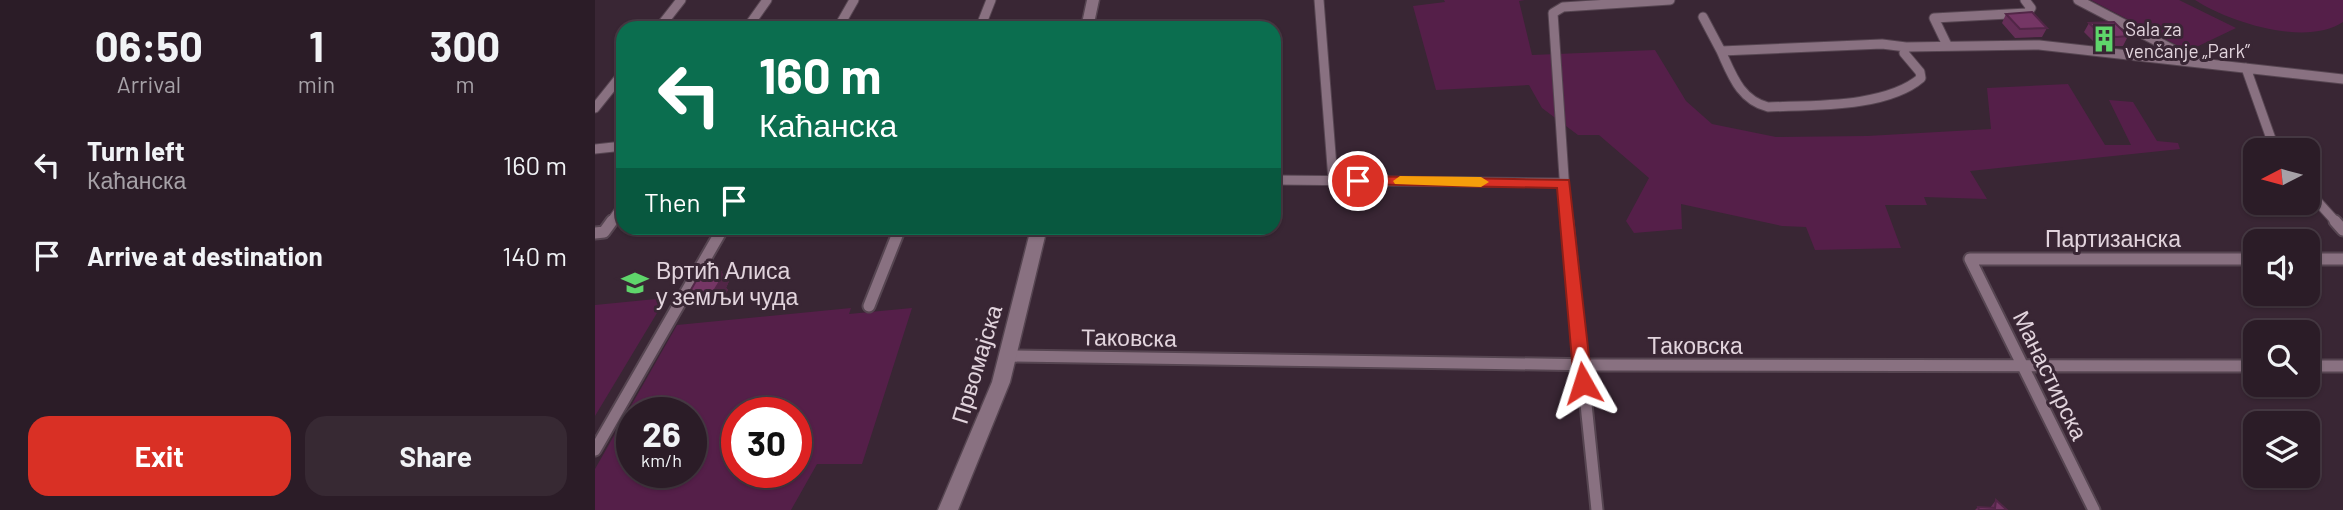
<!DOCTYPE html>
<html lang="en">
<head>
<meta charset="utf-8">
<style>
	body { margin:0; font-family:Barlow,sans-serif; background:#372933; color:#f1f3f6; height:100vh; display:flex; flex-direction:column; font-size:26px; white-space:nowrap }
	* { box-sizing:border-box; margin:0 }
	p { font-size:23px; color:#a6a1a7 }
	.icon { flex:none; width:38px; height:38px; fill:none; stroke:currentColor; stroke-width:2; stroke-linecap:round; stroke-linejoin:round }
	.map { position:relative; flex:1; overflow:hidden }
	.drawer { display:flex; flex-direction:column; background:#2b1c27; width:595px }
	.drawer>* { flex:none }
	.guide { position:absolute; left:21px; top:21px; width:665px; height:214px; border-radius:21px; box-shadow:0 2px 5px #0004,0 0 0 2px #473a44; background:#0b6e4f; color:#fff; overflow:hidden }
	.needle { width:46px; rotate:264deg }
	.fabs { position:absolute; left:1648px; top:138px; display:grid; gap:14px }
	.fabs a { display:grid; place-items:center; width:77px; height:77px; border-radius:14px; background:#2b1c27; box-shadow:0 2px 5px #0004,0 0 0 2px #473a44; font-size:35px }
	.speed { position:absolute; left:21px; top:397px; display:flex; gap:14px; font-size:35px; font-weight:700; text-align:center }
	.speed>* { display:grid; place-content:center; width:91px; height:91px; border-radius:50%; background:#2b1c27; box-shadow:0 2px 5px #0004,0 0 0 2px #473a44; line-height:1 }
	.speed small { font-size:18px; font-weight:400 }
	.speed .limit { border:10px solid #d22; background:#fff; color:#111 }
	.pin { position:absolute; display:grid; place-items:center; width:60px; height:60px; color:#fff; margin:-30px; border:4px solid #fff; border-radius:50%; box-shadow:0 2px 7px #0007 }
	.me { position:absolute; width:77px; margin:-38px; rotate:354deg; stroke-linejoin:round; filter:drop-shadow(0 0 5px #0008) }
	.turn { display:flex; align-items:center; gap:24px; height:147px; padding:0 28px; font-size:32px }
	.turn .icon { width:91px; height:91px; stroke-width:2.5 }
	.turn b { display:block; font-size:49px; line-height:60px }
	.then { display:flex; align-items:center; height:66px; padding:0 28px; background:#0003; gap:14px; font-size:26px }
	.eta { display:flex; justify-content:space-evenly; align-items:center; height:119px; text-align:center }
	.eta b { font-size:42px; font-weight:700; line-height:49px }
	.primary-button { display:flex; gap:14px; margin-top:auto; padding:14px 28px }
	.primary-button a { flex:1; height:80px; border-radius:21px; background:#d93025; color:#fff; font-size:28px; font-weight:700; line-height:80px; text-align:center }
	.primary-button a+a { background:#372933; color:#f1f3f6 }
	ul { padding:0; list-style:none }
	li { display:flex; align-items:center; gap:21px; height:91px; padding:0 28px }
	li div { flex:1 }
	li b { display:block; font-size:26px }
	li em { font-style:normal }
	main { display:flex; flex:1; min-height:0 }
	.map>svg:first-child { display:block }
	.green { fill:#551f49; fill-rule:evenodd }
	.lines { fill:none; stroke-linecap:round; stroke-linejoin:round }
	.street-far1-casing { stroke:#564551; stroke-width:11 }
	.street-casing { stroke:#564551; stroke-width:15 }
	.secondary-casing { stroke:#564551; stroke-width:3 }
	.street-far1 { stroke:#897181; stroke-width:9 }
	.street { stroke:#897181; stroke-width:11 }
	.secondary { fill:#897181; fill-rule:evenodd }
	.wall { fill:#652e57 }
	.shaded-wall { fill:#522647 }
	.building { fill:#753665; stroke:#522647; stroke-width:2 }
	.route { fill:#d93025; stroke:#8d1f18; stroke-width:2 }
	.slow { fill:#f59e0b }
	.labels { text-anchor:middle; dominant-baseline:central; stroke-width:6; stroke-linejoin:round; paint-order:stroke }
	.far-poi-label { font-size:19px; fill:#e2d4dd; stroke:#392634; text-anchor:start }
	.street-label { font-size:23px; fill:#e2d4dd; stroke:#392634 }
	.poi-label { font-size:23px; fill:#e2d4dd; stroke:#392634; text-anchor:start }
</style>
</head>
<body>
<main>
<section class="drawer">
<div class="eta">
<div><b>06:50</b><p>Arrival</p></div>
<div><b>1</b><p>min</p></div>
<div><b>300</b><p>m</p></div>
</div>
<ul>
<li><svg class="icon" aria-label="left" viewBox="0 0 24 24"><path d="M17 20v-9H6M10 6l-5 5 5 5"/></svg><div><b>Turn left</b><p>Каћанска</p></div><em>160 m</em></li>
<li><svg class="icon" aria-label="arrive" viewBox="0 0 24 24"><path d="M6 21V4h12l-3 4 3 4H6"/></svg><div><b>Arrive at destination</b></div><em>140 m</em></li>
</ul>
<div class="primary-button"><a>Exit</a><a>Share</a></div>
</section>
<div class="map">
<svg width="1748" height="510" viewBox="0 0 1748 510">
	<rect width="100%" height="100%" fill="#392634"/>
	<path class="green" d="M849,0H930L924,1L937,55L1060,50L1091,101L1117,124L1181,137L1272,136L1396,129L1392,88L1473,84L1510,145H1536L1514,100L1538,102L1562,141L1583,143L1585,149L1375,171L1392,199L1329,197L1332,205H1290L1306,248L1220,250L1211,227L1187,226L1086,204L1087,229L1039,233L1031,221L1054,178L1004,135H983L947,108L934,85L841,90L818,6L850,2Z
		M1496,0H1584L1641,28L1593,51Z
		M1600,0H1748V22C1711,47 1634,22 1600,0Z
		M71,298L0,416V305Z
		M256,308L254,314L317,308L267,464H222L196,510H0V469L82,325ZM37,413H96V472H37ZM142,413H201V472H142Z"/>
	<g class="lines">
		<g class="street-far1-casing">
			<path id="street-far1" d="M724,0L738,180
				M1483,0L1596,59
				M1108,17L1126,51
				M64,28L86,0
				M152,28L172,0
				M243,28L259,0
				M385,28L396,0
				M1287,44L1311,47L1309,53L1325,72L1326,78C1291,108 1217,105 1173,107C1145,100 1137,75 1126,51Z
				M1352,45L1339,18L1432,13L1436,8L1430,0
				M1311,47L1444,45L1748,79
				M1651,68L1680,150
				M0,108L28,73
				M0,149L28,146
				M679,180L968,183
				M1713,191L1741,222
				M16,222L28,205
				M972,222L958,13L968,7L1075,0"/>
		</g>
		<g class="street-casing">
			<path id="street" d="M972,221L1002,510
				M1740,221L1748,230
				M0,233L9,232L17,221
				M1713,259H1748
				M274,306L305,228
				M414,356L1003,365L1661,366
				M1713,366H1748
				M0,450L128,228
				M1499,510L1375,259H1661"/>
		</g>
		<g class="secondary-casing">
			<path id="secondary" d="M492,0H504L498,28H486Z
				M436,228H452L415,382L363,510H343L397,382Z"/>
		</g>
		<use href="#street-far1" class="street-far1"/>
		<use href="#street" class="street"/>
		<use href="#secondary" class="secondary"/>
	</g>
	<path class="wall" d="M1411,14L1452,28L1447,37L1420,38L1407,23Z
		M1494,23L1533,36L1528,46H1517L1501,44L1489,32Z
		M126,272L134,281L131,288L133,290L127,300L102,302L94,293Z
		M1401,500L1412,510H1380L1383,507L1395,508Z"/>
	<path class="shaded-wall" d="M126,272L134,281L131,288L133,290L127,300L119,291L121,281Z"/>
	<path class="building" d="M1437,12L1452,28L1425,29L1411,14Z
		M1519,22L1533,36L1522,37L1506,35L1494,23Z
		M126,272L121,281H125L119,291L94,293L105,274Z
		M1401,500L1412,510H1384L1383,507L1400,508Z"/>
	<path class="route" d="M763,176L974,180L997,383L995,388L988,390L982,388L979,383L962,188L758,184L756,181Z"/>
	<path class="slow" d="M805,176L886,177L894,182L886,187L800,184L798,181Z"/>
	<defs>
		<g id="building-bare" transform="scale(2.1)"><path d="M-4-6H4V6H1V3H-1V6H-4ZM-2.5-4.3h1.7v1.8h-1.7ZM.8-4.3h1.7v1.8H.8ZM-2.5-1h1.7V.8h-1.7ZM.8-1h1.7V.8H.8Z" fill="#5fd56b" stroke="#392634" stroke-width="2.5" paint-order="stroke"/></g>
		<g id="school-bare" transform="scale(2.1)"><path d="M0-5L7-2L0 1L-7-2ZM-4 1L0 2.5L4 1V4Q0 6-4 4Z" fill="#5fd56b" stroke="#392634" stroke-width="2.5" paint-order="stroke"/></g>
	</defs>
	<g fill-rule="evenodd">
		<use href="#building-bare" x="1509" y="39"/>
		<use href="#school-bare" x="40" y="283"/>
	</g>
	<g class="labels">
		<g class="far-poi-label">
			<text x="1530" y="28">Sala za<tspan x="1530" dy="22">venčanje „Park”</tspan></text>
		</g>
		<g class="street-label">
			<text x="1518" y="238">Партизанска</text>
			<text transform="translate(534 337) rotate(1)">Таковска</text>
			<text x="1100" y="345">Таковска</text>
			<text transform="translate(381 364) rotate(-73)">Првомајска</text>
			<text transform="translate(1456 375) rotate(64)">Манастирска</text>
		</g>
		<g class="poi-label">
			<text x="61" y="270">Вртић Алиса<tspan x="61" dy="26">у земљи чуда</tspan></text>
		</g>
	</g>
</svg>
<div class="fabs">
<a><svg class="needle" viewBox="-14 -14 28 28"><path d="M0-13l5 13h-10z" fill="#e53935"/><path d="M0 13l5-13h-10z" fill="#a6a1a7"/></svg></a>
<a><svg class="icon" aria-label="sound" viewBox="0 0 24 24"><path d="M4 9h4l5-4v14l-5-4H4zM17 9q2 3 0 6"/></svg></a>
<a><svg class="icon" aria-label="search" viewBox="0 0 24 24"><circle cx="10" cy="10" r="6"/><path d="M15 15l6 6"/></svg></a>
<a><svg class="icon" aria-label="layers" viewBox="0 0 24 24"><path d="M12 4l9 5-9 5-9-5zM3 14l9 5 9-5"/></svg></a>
</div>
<div class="speed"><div>26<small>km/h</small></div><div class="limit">30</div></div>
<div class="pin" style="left:763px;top:181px;background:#d93025"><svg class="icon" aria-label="arrive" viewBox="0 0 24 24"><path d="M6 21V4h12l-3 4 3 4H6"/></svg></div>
<svg class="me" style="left:988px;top:383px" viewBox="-20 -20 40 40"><path d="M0-17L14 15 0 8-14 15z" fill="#d93025" stroke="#fff" stroke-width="4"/></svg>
<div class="guide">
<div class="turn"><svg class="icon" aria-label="left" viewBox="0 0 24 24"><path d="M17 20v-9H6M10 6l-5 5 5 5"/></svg><div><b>160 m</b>Каћанска</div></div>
<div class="then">Then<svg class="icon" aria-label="arrive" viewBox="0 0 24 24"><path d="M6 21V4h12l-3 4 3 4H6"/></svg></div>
</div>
</div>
</main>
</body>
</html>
